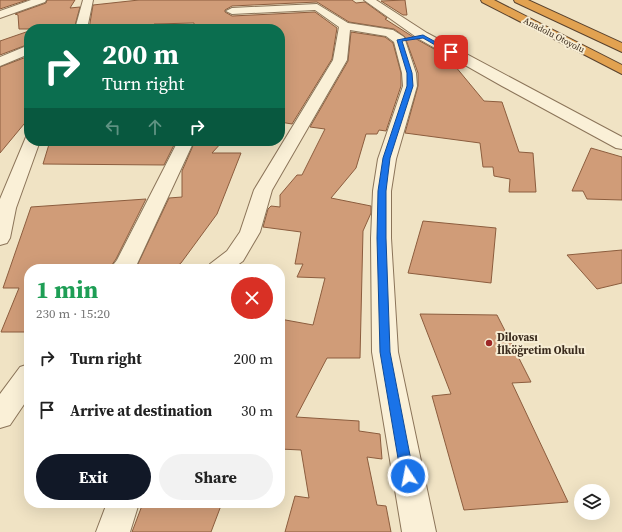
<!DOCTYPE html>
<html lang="en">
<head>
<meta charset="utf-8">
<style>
	body { margin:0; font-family:"Source Serif 4",serif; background:#f2f2f2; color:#222; height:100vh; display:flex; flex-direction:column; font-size:15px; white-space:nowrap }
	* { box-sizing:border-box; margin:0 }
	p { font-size:13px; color:#767676 }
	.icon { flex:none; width:22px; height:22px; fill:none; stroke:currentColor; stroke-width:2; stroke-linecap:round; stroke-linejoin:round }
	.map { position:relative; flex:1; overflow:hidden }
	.details { position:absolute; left:24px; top:264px; width:261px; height:244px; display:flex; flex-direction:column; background:#fff; border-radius:16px; box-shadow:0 4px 16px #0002 }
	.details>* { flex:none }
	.banner { position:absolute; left:24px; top:24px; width:261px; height:122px; border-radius:16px; box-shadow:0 4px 16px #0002; background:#0b6e4f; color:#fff; overflow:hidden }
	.fabs { position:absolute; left:574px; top:484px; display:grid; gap:8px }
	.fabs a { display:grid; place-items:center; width:36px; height:36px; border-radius:50%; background:#fff; box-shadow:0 4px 16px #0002; font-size:20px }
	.pin { position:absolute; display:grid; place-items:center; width:34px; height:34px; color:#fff; margin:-17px; border-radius:8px; box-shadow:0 2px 6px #0006 }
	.me { position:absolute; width:44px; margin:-22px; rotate:349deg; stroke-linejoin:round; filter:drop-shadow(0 0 3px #0008) }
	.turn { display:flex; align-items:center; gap:14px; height:84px; padding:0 12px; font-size:18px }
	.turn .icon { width:52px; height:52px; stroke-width:2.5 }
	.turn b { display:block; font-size:28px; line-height:34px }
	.lanes { display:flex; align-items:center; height:38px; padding:0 12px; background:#0003; justify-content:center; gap:20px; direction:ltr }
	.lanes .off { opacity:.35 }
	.round { display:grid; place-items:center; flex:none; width:42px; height:42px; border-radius:21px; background:#f2f2f2 }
	.headline { display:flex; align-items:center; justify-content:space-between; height:68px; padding:0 12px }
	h1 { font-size:24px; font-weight:700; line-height:30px; color:#1e9e55 }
	.button { display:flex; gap:8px; margin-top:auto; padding:8px 12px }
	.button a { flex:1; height:46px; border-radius:24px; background:#111827; color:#fff; font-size:16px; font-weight:700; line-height:46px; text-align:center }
	.button a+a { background:#f2f2f2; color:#222 }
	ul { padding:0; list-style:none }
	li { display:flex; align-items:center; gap:12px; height:52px; padding:0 12px }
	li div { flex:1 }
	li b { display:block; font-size:15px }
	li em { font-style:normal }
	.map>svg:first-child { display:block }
	.building { fill:#d09c78; stroke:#8c5d3e }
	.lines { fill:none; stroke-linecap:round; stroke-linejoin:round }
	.street-casing { stroke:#8b7459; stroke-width:2 }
	.highway-casing { stroke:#59422e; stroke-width:2 }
	.street { fill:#faf0d7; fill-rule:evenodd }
	.highway { fill:#e2a251; fill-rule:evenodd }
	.route { fill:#1a73e8; stroke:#114b97 }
	.poi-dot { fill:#9d2727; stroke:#f7edd4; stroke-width:1.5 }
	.labels { text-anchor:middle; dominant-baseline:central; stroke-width:4; stroke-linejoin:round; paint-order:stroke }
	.far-street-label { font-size:9px; fill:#3b2c1e; stroke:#f7edd4 }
	.poi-label { font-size:11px; font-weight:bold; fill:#3b2c1e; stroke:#f7edd4; text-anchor:start }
</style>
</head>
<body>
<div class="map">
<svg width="622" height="532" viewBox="0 0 622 532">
	<rect width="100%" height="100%" fill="#f0e3c4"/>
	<path class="building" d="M0,0H27L0,9Z
		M47,0H75L70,8L80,7L74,29H19L18,15L15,14L46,3Z
		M139,0H352L356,3L365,2L387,18L385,19L418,40L461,64L455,66L484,101L502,102L519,152L533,153L536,192H509L510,179L494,176L493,167H483L480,143L405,133L418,86V73L405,37L394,29L349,22L317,2L232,6L225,10V12L232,16L315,12L337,28L332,59L292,124L280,122V29H194V23L154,24L153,29H89L93,5Z
		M405,0L407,15H403L381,1Z
		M29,31V44L0,55V41Z
		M351,32L385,37L393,43L401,73V86L386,131L379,130L377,134H366L356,168L331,198L371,206V213L363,231L360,358H327L296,417L359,421V431L380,434L382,459L367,457L377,505L386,506L391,532H285L295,496L309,498L301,450L280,449V319L313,325L325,278L297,277L303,264H295L301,232L263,227L268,209L271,206L280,207V195L297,175H302L325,129L310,127L348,61Z
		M29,56V118L0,153V67Z
		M50,141H176L164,165L43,164Z
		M195,141H223L212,153H241L217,214L181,263L173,269L136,268L169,198L182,197V171Z
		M591,148L622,157V200L587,199L583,191H572Z
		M146,199L116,259L109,269H29V332H1L19,288H3L31,207Z
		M423,221L496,228L491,283L408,273Z
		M622,250V283L597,289L567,255Z
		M420,314L497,315L531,382L512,383L568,502L464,510L432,396L451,394Z
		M143,503H222L211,532H132Z"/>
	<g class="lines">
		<g class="street-casing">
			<path id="street" d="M31,0H46L45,2L0,18V11Z
				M83,0H93L87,29H75Z
				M364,0H376L427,33L622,137V149L616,148L502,86L419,39Z
				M317,4L348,23L393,30L404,37L416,73L417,86L396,159L391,191V238L398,352L436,532H402L372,352L371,238L373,191L378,159L403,86L402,73L394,42L386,36L350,30L347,60L272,190L260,232L243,261L232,269H207L210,264L227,251L240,232L254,190L333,60L339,27L315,10L232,14L226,11L232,8Z
				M29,45V54L0,66V57Z
				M26,137H29V141H40L16,208L10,238L7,243L0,245V199Z
				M178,141H194L137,264L134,269H110L117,260Z
				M29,364V397L10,425L0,428V394L20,367Z
				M107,503H139L130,532H96Z"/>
		</g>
		<g class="highway-casing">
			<path id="highway" d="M481,0H494L622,65V74L482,2Z
				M514,0H528L622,43V52L515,2Z"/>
		</g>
		<use href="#street" class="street"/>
		<use href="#highway" class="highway"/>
	</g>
	<path class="route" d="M423,35L454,52L449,53L423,38L402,41L412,73L413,86L390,158L386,191V238L390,352L414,476L412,480L408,482L403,480L401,476L380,352L377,238L378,191L383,158L407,86V73L397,40Z"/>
	<circle class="poi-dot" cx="489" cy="343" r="4"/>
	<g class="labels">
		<g class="far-street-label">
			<text transform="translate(554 35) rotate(27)">Anadolu Otoyolu</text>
		</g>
		<g class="poi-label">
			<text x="497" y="337">Dilovası<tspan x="497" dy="13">İlköğretim Okulu</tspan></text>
		</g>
	</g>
</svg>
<div class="fabs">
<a><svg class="icon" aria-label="layers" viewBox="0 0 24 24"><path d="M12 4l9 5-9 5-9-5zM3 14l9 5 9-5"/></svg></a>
</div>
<div class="pin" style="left:451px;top:52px;background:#d93025"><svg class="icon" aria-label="arrive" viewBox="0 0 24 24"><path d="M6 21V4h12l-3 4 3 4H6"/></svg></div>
<svg class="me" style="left:408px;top:476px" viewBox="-20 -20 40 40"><circle r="17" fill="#1a73e8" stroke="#fff" stroke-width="3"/><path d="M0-11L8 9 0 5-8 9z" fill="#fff"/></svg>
<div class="banner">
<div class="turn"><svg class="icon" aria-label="right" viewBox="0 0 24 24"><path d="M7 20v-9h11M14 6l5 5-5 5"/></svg><div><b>200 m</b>Turn right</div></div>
<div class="lanes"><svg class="icon off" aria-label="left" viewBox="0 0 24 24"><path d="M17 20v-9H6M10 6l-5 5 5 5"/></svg><svg class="icon off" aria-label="ahead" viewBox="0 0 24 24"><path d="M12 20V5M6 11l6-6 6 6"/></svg><svg class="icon" aria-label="right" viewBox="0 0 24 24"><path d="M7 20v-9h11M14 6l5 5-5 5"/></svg></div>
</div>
<section class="details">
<div class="headline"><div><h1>1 min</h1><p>230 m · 15:20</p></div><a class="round" style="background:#d93025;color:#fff"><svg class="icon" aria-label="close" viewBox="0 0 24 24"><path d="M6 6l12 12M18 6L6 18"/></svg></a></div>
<ul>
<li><svg class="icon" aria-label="right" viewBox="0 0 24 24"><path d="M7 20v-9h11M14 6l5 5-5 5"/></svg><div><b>Turn right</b></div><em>200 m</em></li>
<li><svg class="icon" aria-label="arrive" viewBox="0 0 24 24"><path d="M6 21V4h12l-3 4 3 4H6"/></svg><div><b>Arrive at destination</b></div><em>30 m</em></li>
</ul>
<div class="button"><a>Exit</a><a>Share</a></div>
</section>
</div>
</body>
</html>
